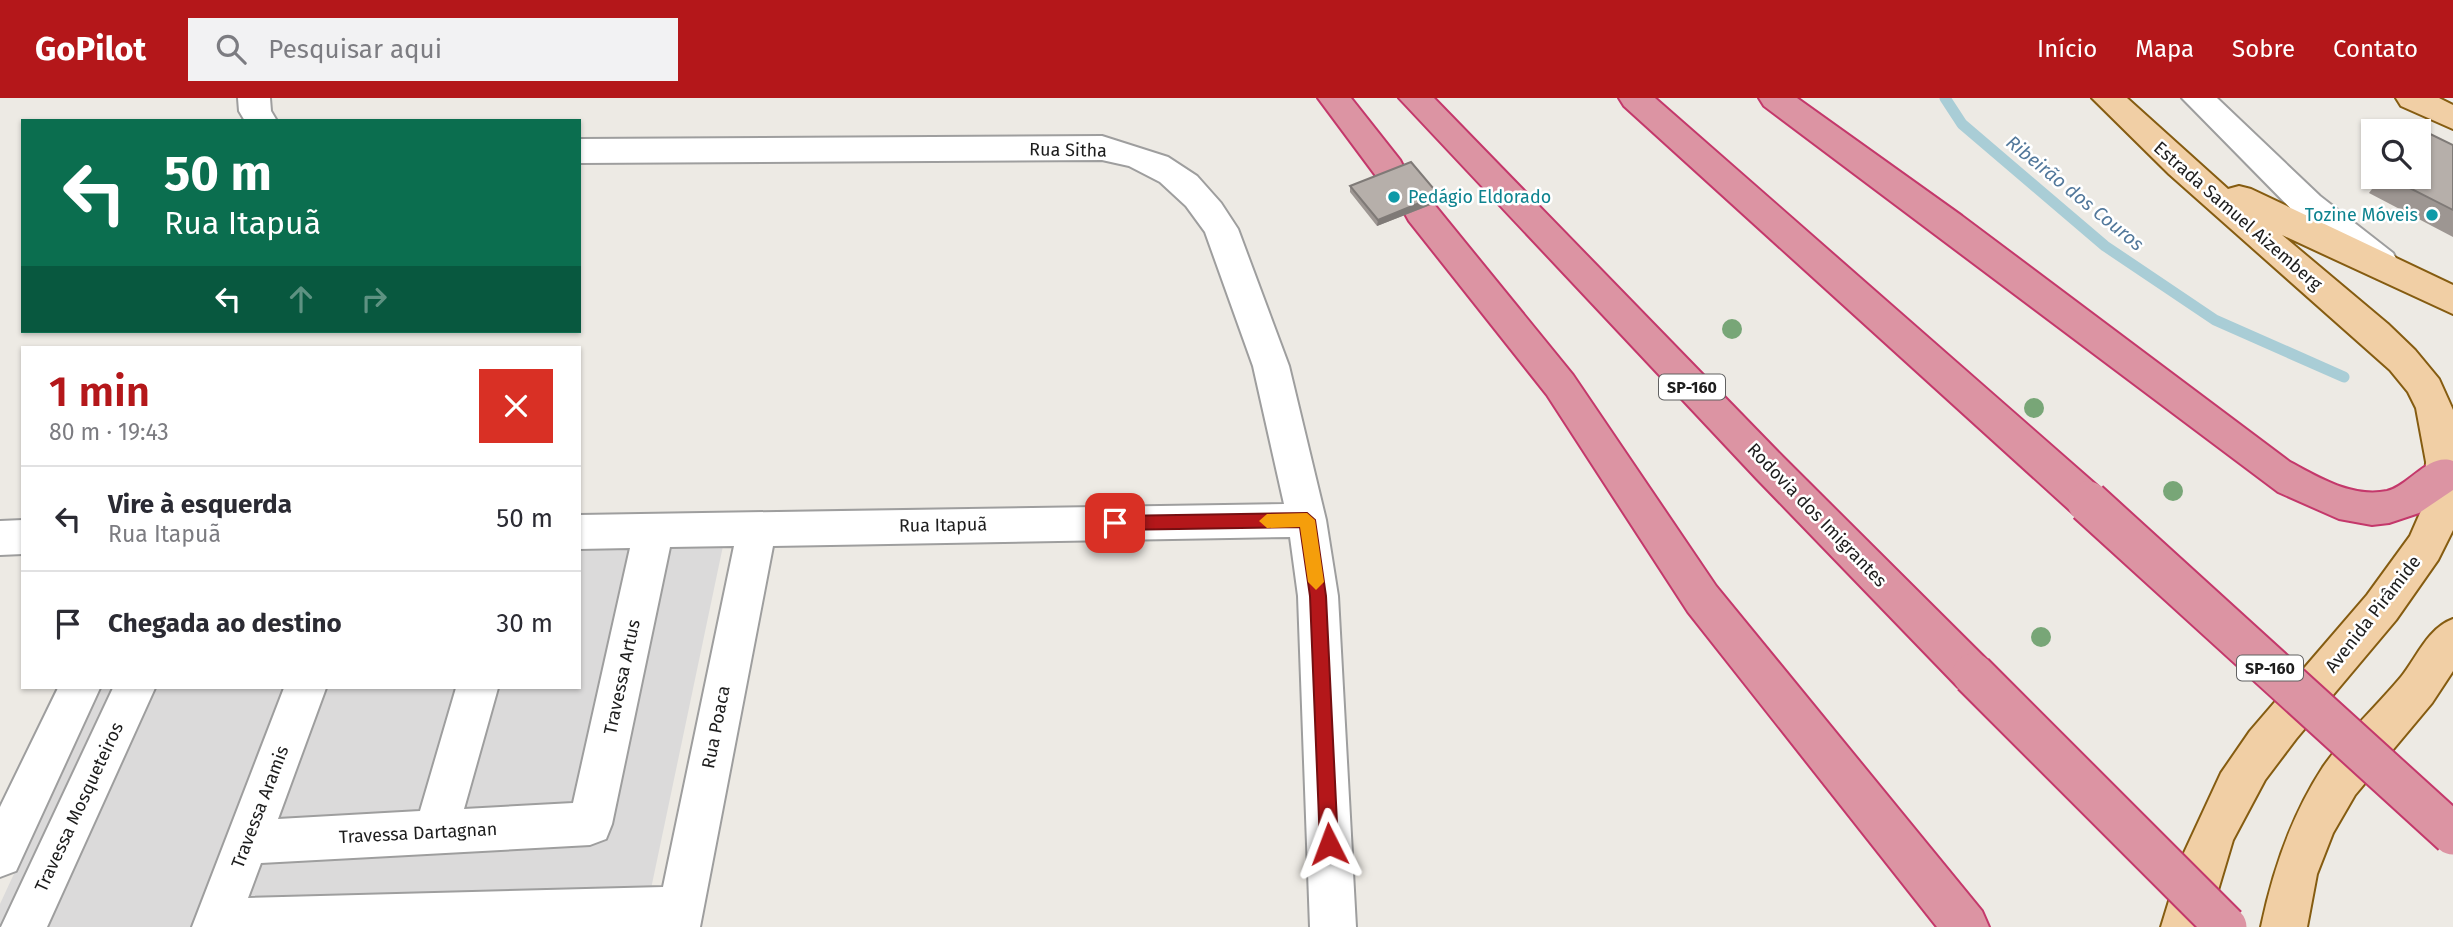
<!DOCTYPE html>
<html lang="pt">
<head>
<meta charset="utf-8">
<style>
	body { margin:0; font-family:"Fira Sans",sans-serif; background:#f2f2f3; color:#2b2b33; height:100vh; display:flex; flex-direction:column; font-size:26px; white-space:nowrap }
	* { box-sizing:border-box; margin:0 }
	p { font-size:23px; color:#7c7c81 }
	.icon { flex:none; width:38px; height:38px; fill:none; stroke:currentColor; stroke-width:2; stroke-linecap:round; stroke-linejoin:round }
	.map { position:relative; flex:1; overflow:hidden }
	.sheet { position:absolute; left:21px; top:248px; width:560px; height:343px; display:flex; flex-direction:column; background:#fff; border-radius:0px; box-shadow:0 2px 5px #0004 }
	.sheet>* { flex:none }
	.top-card { position:absolute; left:21px; top:21px; width:560px; height:214px; border-radius:0px; box-shadow:0 2px 5px #0004; background:#0b6e4f; color:#fff; overflow:hidden }
	.fabs { position:absolute; left:2361px; top:21px; display:grid; gap:14px }
	.fabs a { display:grid; place-items:center; width:70px; height:70px; border-radius:0px; background:#fff; box-shadow:0 2px 5px #0004; font-size:35px }
	.pin { position:absolute; display:grid; place-items:center; width:60px; height:60px; color:#fff; margin:-30px; border-radius:14px; box-shadow:0 4px 10px #0006 }
	.me { position:absolute; width:77px; margin:-38px; rotate:357deg; stroke-linejoin:round; filter:drop-shadow(0 0 5px #0008) }
	.turn { display:flex; align-items:center; gap:24px; height:147px; padding:0 28px; font-size:32px }
	.turn .icon { width:91px; height:91px; stroke-width:2.5 }
	.turn b { display:block; font-size:49px; line-height:60px }
	.lanes { display:flex; align-items:center; height:66px; padding:0 28px; background:#0003; justify-content:center; gap:35px; direction:ltr }
	.lanes .off { opacity:.35 }
	.round { display:grid; place-items:center; flex:none; width:74px; height:74px; border-radius:0px; background:#f2f2f3 }
	.head { display:flex; align-items:center; justify-content:space-between; height:119px; padding:0 28px }
	h1 { font-size:42px; font-weight:600; line-height:52px; color:#b4171a }
	ul { padding:0; list-style:none }
	li { display:flex; align-items:center; gap:21px; height:105px; padding:0 28px; border-top:2px solid #e1e1e2 }
	li div { flex:1 }
	li b { display:block; font-size:26px }
	li em { font-style:normal }
	header { display:flex; align-items:center; gap:42px; box-sizing:border-box; height:98px; padding:0 35px; background:#b4171a; color:#fff }
	header strong { font-size:33px }
	nav { display:flex; gap:38px; margin-inline-start:auto; font-size:24px }
	.search { width:490px; height:63px; background:#f2f2f3; display:flex; align-items:center; gap:18px; box-sizing:border-box; padding:0 24px; border-radius:0px; color:#7c7c81; font-size:26px }
	.map>svg:first-child { display:block }
	.residential { fill:#dbdada }
	.lines { fill:none; stroke-linecap:round; stroke-linejoin:round }
	.stream { stroke:#a9cdd6; stroke-width:11 }
	.minor-casing { stroke:#9e9e9e; stroke-width:4 }
	.major-casing { stroke:#855c11; stroke-width:4 }
	.highway-casing { stroke:#c4386b; stroke-width:4 }
	.minor { fill:#fff; fill-rule:evenodd }
	.major { fill:#f1cfa5; fill-rule:evenodd }
	.highway { fill:#dc94a3; fill-rule:evenodd }
	.highway-bridge-casing { stroke:#c4386b; stroke-width:45; stroke-linecap:butt }
	.highway-bridge { stroke:#dc94a3; stroke-width:41 }
	.tree { fill:#78a677 }
	.wall { fill:#9d9692 }
	.shaded-wall { fill:#7f7a77 }
	.building { fill:#b6afaa; stroke:#7f7a77; stroke-width:2 }
	.route { fill:#b4171a; stroke:#750f11; stroke-width:2 }
	.slow { fill:#f59e0b }
	.culture-dot { fill:#0f9aa8; stroke:#fff; stroke-width:2.5 }
	.labels { text-anchor:middle; dominant-baseline:central; stroke-width:5; stroke-linejoin:round; paint-order:stroke }
	.shield { fill:#fff; stroke:#616161; stroke-width:2 }
	.shield-label { font-size:16px; font-weight:bold; fill:#1d1d1d }
	.street-label { font-size:18px; fill:#1d1d1d; stroke:#fff }
	.culture-label { font-size:18px; fill:#0d838f; stroke:#fff; text-anchor:start }
	.water-label { font-size:19px; font-style:italic; fill:#52789b; stroke:#fff }
</style>
</head>
<body>
<header>
<strong>GoPilot</strong>
<div class="search"><svg class="icon" aria-label="search" viewBox="0 0 24 24"><circle cx="10" cy="10" r="6"/><path d="M15 15l6 6"/></svg>Pesquisar aqui</div>
<nav><a>Início</a><a>Mapa</a><a>Sobre</a><a>Contato</a></nav>
</header>
<div class="map">
<svg width="2453" height="829" viewBox="0 0 2453 829">
	<rect width="100%" height="100%" fill="#edeae4"/>
	<path class="residential" d="M723,448L643,829H0V806L100,590H579V450Z"/>
	<g class="lines">
		<path class="stream" d="M1945,0L1962,26L2105,148L2215,222L2344,279"/>
		<g class="minor-casing">
			<path id="minor" d="M238,0H270L271,13L277,23H245L239,13Z
				M2182,0H2217L2320,98L2393,155L2398,164L2393,173L2381,177L2369,173L2296,116Z
				M1102,38L1168,59L1197,78L1221,105L1238,131L1289,268L1326,422L1338,498L1356,829H1310L1298,498L1290,439L773,448L700,829H192L284,590H326L278,721L420,713L456,590H498L464,711L573,705L630,450L579,451V417L1284,406L1253,268L1205,134L1186,108L1160,84L1129,68L1102,62L579,65V41ZM734,448L663,789L248,800L261,765L590,747L606,741L612,726L670,449Z
				M23,422V456L0,457V423Z
				M58,590H100L16,773L0,779V709Z
				M113,590H155L47,829H1Z"/>
		</g>
		<g class="major-casing">
			<path id="major" d="M2092,0H2127L2228,91L2239,88L2251,91L2453,187V216L2282,137L2388,226L2415,252L2439,281L2453,312V432L2438,462L2396,522L2296,641L2265,682L2233,742L2207,829H2161L2183,757L2221,675L2250,633L2367,497L2410,438L2424,406L2426,364L2416,310L2408,294L2390,272L2169,76Z
				M2396,0H2439L2453,7V31L2401,8Z
				M2453,521V573L2432,605L2355,697L2333,735L2317,776L2307,829H2261C2273,772 2291,718 2323,669C2345,637 2376,609 2401,579C2417,559 2428,530 2453,521Z"/>
		</g>
		<g class="highway-casing">
			<path id="highway" d="M1318,0H1351L1400,62L1404,70L1400,78L1388,82L1376,78Z
				M1399,0H1434L1783,359L1988,563L1994,576L1988,589L1973,595L1958,589L1757,381Z
				M1619,0H1655L2102,392L2107,404L2102,416L2088,420L2074,416L1624,8Z
				M1759,0H1797L1962,118L2290,364C2320,380 2352,400 2387,393C2409,388 2429,354 2453,363V392L2419,415L2389,425L2372,427L2339,421L2278,394L1764,8Z
				M1421,102L1433,105L1573,277L1716,488L1982,813L1989,829H1937L1688,514L1547,297L1409,123L1404,114L1409,105Z"/>
		</g>
		<use href="#minor" class="minor"/>
		<use href="#major" class="major"/>
		<use href="#highway" class="highway"/>
		<g class="highway-bridge-casing">
			<path id="highway-bridge" d="M2088,404L2453,736
				M1973,576L2226,829"/>
		</g>
		<use href="#highway-bridge" class="highway-bridge"/>
	</g>
	<g class="tree">
		<circle cx="1732" cy="231" r="10"/>
		<circle cx="2034" cy="310" r="10"/>
		<circle cx="2173" cy="393" r="10"/>
		<circle cx="2041" cy="539" r="10"/>
	</g>
	<path class="wall" d="M2422,32L2453,47V139L2369,95L2381,79H2418V35Z
		M1350,88L1438,104L1377,128L1350,94Z"/>
	<path class="shaded-wall" d="M1439,97L1438,104L1377,128L1378,122Z"/>
	<path class="building" d="M2422,32L2453,47V112L2388,79H2418V36Z
		M1411,64L1439,97L1378,122L1350,88Z"/>
	<path class="route" d="M1307,415L1315,422L1326,498L1338,746L1336,753L1329,755L1323,753L1320,746L1310,498L1300,429L1115,432L1107,425L1115,418Z"/>
	<path class="slow" d="M1307,415L1315,422L1324,484L1316,492L1308,484L1300,429L1267,430L1259,423L1267,416Z"/>
	<g class="culture-dot">
		<circle cx="1394" cy="99" r="7"/>
		<circle cx="2432" cy="117" r="7"/>
	</g>
	<g class="labels">
		<g class="shield">
			<rect x="1659" y="276.5" width="66" height="25" rx="5"/>
			<rect x="2237" y="557.5" width="66" height="25" rx="5"/>
		</g>
		<g class="shield-label">
			<text x="1692" y="289">SP-160</text>
			<text x="2270" y="570">SP-160</text>
		</g>
		<g class="street-label">
			<text transform="translate(1068 52) rotate(1)">Rua Sitha</text>
			<text transform="translate(2238 118) rotate(41)">Estrada Samuel Aizemberg</text>
			<text transform="translate(1817 417) rotate(46)">Rodovia dos Imigrantes</text>
			<text transform="translate(943 427) rotate(-1)">Rua Itapuã</text>
			<text transform="translate(2373 516) rotate(-52)">Avenida Pirâmide</text>
			<text transform="translate(622 579) rotate(-78)">Travessa Artus</text>
			<text transform="translate(716 629) rotate(-79)">Rua Poaca</text>
			<text transform="translate(79 709) rotate(-65)">Travessa Mosqueteiros</text>
			<text transform="translate(260 709) rotate(-69)">Travessa Aramis</text>
			<text transform="translate(418 735) rotate(-3)">Travessa Dartagnan</text>
		</g>
		<g class="culture-label">
			<text x="1408" y="99">Pedágio Eldorado</text>
			<text x="2418" y="117" text-anchor="end">Tozine Móveis</text>
		</g>
		<g class="water-label">
			<text transform="translate(2075 95) rotate(39)">Ribeirão dos Couros</text>
		</g>
	</g>
</svg>
<div class="fabs">
<a><svg class="icon" aria-label="search" viewBox="0 0 24 24"><circle cx="10" cy="10" r="6"/><path d="M15 15l6 6"/></svg></a>
</div>
<div class="pin" style="left:1115px;top:425px;background:#d93025"><svg class="icon" aria-label="arrive" viewBox="0 0 24 24"><path d="M6 21V4h12l-3 4 3 4H6"/></svg></div>
<svg class="me" style="left:1329px;top:746px" viewBox="-20 -20 40 40"><path d="M0-17L14 15 0 8-14 15z" fill="#b4171a" stroke="#fff" stroke-width="4"/></svg>
<div class="top-card">
<div class="turn"><svg class="icon" aria-label="left" viewBox="0 0 24 24"><path d="M17 20v-9H6M10 6l-5 5 5 5"/></svg><div><b>50 m</b>Rua Itapuã</div></div>
<div class="lanes"><svg class="icon" aria-label="left" viewBox="0 0 24 24"><path d="M17 20v-9H6M10 6l-5 5 5 5"/></svg><svg class="icon off" aria-label="ahead" viewBox="0 0 24 24"><path d="M12 20V5M6 11l6-6 6 6"/></svg><svg class="icon off" aria-label="right" viewBox="0 0 24 24"><path d="M7 20v-9h11M14 6l5 5-5 5"/></svg></div>
</div>
<section class="sheet">
<div class="head"><div><h1>1 min</h1><p>80 m · 19:43</p></div><a class="round" style="background:#d93025;color:#fff"><svg class="icon" aria-label="close" viewBox="0 0 24 24"><path d="M6 6l12 12M18 6L6 18"/></svg></a></div>
<ul>
<li><svg class="icon" aria-label="left" viewBox="0 0 24 24"><path d="M17 20v-9H6M10 6l-5 5 5 5"/></svg><div><b>Vire à esquerda</b><p>Rua Itapuã</p></div><em>50 m</em></li>
<li><svg class="icon" aria-label="arrive" viewBox="0 0 24 24"><path d="M6 21V4h12l-3 4 3 4H6"/></svg><div><b>Chegada ao destino</b></div><em>30 m</em></li>
</ul>
</section>
</div>
</body>
</html>
